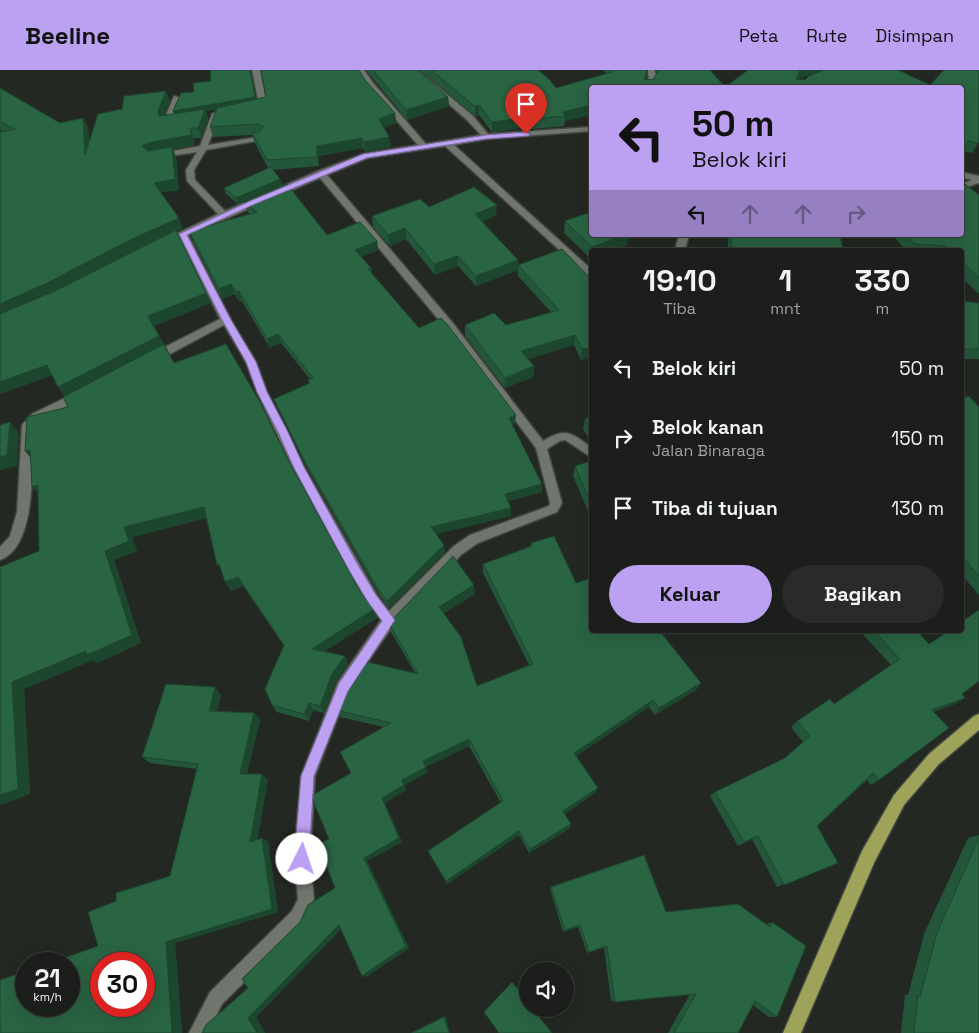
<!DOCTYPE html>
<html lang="id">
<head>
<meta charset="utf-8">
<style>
	body { margin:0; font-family:"Space Grotesk",sans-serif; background:#282b27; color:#f1f3f6; height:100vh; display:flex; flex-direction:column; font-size:19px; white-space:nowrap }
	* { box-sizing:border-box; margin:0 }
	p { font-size:16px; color:#a0a2a2 }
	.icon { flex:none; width:28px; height:28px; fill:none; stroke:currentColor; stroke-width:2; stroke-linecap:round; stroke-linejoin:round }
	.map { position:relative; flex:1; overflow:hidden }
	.panel { position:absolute; left:589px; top:178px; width:375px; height:385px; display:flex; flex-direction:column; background:#1b1e1a; border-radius:5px; box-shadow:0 5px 20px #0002,0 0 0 1px #393c39 }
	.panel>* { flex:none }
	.top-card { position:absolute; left:589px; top:15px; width:375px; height:152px; border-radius:5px; box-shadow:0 5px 20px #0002,0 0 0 1px #393c39; background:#bca0f2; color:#111; overflow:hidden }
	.buttons { position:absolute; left:519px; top:892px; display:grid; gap:10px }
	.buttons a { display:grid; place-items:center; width:55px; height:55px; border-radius:50%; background:#1b1e1a; box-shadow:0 5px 20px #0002,0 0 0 1px #393c39; font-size:25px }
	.speed { position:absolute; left:15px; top:882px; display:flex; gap:10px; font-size:25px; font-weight:700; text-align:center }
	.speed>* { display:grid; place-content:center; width:65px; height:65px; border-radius:50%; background:#1b1e1a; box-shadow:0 5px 20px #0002,0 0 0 1px #393c39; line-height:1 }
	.speed small { font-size:12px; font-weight:400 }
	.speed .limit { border:8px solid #d22; background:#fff; color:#111 }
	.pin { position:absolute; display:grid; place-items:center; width:42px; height:42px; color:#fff; margin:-51px -21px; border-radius:50% 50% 50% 0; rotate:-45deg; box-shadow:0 0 5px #0007 }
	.pin .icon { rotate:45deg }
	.me { position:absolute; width:55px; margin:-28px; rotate:4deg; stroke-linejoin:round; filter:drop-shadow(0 0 4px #0008) }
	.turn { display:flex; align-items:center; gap:18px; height:105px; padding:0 20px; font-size:22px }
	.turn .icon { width:65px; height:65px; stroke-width:2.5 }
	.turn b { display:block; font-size:35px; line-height:42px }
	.lanes { display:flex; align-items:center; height:48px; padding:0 20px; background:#0003; justify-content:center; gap:25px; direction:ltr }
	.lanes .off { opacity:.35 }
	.eta { display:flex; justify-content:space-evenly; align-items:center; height:85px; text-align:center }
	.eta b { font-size:30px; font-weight:700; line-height:35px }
	.primary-button { display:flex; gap:10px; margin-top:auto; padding:10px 20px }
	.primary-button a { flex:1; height:58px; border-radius:30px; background:#bca0f2; color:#111; font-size:20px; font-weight:700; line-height:58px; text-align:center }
	.primary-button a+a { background:#282b27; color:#f1f3f6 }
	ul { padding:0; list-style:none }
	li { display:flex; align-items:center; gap:15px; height:70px; padding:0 20px }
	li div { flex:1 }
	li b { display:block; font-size:19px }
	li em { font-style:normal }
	header { display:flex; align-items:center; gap:30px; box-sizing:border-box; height:70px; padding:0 25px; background:#bca0f2; color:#111 }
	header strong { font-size:24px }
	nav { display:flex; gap:28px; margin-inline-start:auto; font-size:18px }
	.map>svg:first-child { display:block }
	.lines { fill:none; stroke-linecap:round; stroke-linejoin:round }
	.minor-casing { stroke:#41453f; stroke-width:3 }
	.major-casing { stroke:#41453f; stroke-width:3 }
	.minor { fill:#70756d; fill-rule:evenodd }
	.major { fill:#9ea359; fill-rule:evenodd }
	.wall { fill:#23563a }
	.shaded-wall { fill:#1d462f }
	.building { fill:#296443; stroke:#1d462f; fill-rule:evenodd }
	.route { fill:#bca0f2; stroke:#7a689d }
</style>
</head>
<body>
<header>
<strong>Beeline</strong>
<nav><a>Peta</a><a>Rute</a><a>Disimpan</a></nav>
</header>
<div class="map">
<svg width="979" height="963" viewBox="0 0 979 963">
	<rect width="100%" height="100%" fill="#242822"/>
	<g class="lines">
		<g class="minor-casing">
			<path id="minor" d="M252,0H260L267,36L256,40L252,38L259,35Z
				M356,0H364L374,14L426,74L481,65L467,50L410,0H418L473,46L488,64L591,57V61L486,69L454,75L591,199V207L588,206L445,76L368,88L327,105L452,252L543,371C566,357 571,363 591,377V387L565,370L560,371L547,379L562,433L557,442L478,473L462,484L394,554L348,621L315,706L310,789L314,829L304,853L222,934L208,963H189L210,922L292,841L298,829L294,789L301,706L338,612L381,550L367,533L293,398L257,322L246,292L224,255L157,291L153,292L148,288L149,285L220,249L180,168L164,175L159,172L218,144L187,111L186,100L197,82L157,88L153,86L157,84L200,76L212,44L216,42L220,44L208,75L264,66V70H261L206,80L194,100L195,110L225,141L318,101L363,84L418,75L368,18ZM320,108L444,256L536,378L550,433L549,436L470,465L454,476L389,541L377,525L304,397L267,322L256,292L231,250L188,165Z
				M646,0H654L657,7L651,18H644L649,7Z
				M174,26L181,28L172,48H176L180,50L164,54L163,52Z
				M961,102L979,106V113L961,119V114L972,110L961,107Z
				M679,165H689L685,180H675Z
				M79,321L84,325L83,328L40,350L33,356C32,389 38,477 0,490V477L10,466L17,442L22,355L32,344Z"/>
		</g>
		<g class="major-casing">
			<path id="major" d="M979,644V660L939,694L904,735L874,793L801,963H783L862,781L894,725L929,684L974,646Z"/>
		</g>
		<use href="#minor" class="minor"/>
		<use href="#major" class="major"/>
	</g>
	<path class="wall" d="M366,0H418L448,27L449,36L407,50Z
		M420,0H538L549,9L556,18L606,4L604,0H648L646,9L653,10L657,3L655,0H710L725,17L748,0H823L798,9L805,10L809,6L824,0H898L930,15L944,0H979V72L972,83L964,81L961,89V18H591V45L565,51L564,56L522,60L520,58L492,62L479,45L475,46Z
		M365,10L395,43L396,53L384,57L389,67L391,77L365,82L363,78L319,86V96L273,100L280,109L282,115L238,134L226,124L224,118L268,98L255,73L252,65L213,67L210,57L217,39L206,41L208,49L201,68H194V75L173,79L176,87L179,120L161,122L183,158L176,161L210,233L154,256L174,293L287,388L362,525L377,548L324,581L345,586L348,594L336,611L324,643L313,640L309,651L277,642L272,635L284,576L243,516L231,521L206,448L132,467L137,481L114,490L141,573L97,593L93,590L24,619L30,724L0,735L39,481L68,337L64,326L4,62L0,60V18L60,53L83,48L88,58L89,73L122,39L166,21L170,31L164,45L174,44L173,41L256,29Z
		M979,125V224L961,207V180H905L893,165H961Z
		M244,132L327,165L377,171L378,180L361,187L371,198L372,204L419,258L515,354L512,355L542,414V422L508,431L511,446L436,464L445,482L389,538L379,524L306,396L277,337L274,329L309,313L308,310L310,309L281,273L270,278L242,231L239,232L235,224L222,229L193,171L189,161L250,144L247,141Z
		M496,145L482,152L518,200L476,216L458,196L435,205L406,169L390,176L373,157L372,146Z
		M565,151L627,175L612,180H591V188H590L564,163Z
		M729,165H840L843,180H728V169Z
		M518,195L591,209V288L581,290L574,275L528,289L534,296L533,307L505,318L465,266V255H506L551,242L518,206Z
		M961,231L979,233V289H961Z
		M961,329L979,337V525L961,504Z
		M591,347V371L583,359L585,349Z
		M591,391V448L573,406L575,396Z
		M531,473L576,513L701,613L696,620L655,645L649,637L576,686L598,718L595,723L565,744L571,754L569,759L529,783L519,765L447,814L428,781L501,733L469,676L426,697L428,702L404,715L406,720L385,733L402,772L367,791L409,878L366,907L341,859L256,947L265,963H202L248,918L335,818L329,769L351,703L384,657L340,647L336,640L415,603L391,562L389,553L475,524L444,543L477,616L529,595L483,503V494L530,477Z
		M859,560H916L965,628L955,634L934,642L879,710L871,715L867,710L817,756L838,793L777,817L752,769L738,776L710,726L715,722L783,689L803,672L791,657L797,651L834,634L891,595Z
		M221,625L217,641L254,643L260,650L247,704L268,710L257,770L268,772L278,842L175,873L182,963H0L98,876L116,831L170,806L197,699L150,693L142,687Z
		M979,765V963H901L905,925H908L924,864L968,768Z
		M551,817L666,842L766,854L772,852L777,947H769L753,935L738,963H668L690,924L611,931L604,877L587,883L578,857L563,862L550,819Z"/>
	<path class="shaded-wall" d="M250,0L257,32L206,41L208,49L201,68L198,58L175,47L173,41Z
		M647,0H648L647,7L642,18L644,9Z
		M800,0H823L797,9H796Z
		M166,21L170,31L161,51L158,41Z
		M448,27L449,36L407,50L406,40Z
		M479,35V45L475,46V36Z
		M591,35V45L565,51V46L563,42Z
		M395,43L396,53L380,59L379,49Z
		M83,48L88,58L90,95L85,85Z
		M521,48L520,58L492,62V52Z
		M190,58L194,68V75L173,79L176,87L179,120L158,123L154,113L142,76L148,73Z
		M389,67L391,77L365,82L364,72Z
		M362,68L363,78L319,86V96L317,87V76Z
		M280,109L282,115L238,134L236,128Z
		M497,135L496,145L475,155V144Z
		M179,148L183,158L137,179L53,223L0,247V234L132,169Z
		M405,158L406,169L390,176L388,165Z
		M623,165H629L627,175L612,180H591L592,177Z
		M377,171L378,180L356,189L355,180Z
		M458,186V196L435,205L434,194Z
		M518,190V200L476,216V206Z
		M231,214L235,224L222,229L219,219Z
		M239,221L242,231L239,232L236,222Z
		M206,223L210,233L153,256L148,246Z
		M278,264L281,273L270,278L267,269Z
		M575,265L574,275L520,291L521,281Z
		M159,266L164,276L65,327L58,317Z
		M591,277V288L581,290L582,279Z
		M47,295L54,305L0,324V312Z
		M534,296L533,307L505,318V308Z
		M516,345L515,354L508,357L509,348Z
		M10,352L19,363L17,396L0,400V387Z
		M30,380L34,392L25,381Z
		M542,414V422L505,432V424Z
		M38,415L42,427L32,417Z
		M204,437L210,447L132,467L137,481L114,490L141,573L97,593L93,590L24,619L30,724L0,735V725L12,612L86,581L105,481L124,457Z
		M511,438V446L432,465L431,457Z
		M444,475L445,482L389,538L387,531Z
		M238,507L243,516L231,521L225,512Z
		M474,515L475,524L440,545L439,537Z
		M374,539L377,548L316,587L312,579Z
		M345,586L348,594L336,611L324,643L320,636L332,604Z
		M701,613L696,620L655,645L659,638Z
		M215,617L221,625L215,647L209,641Z
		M965,628L955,634L923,646L932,640Z
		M653,630L649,637L572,689L574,683Z
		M309,633L313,640L309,651L304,644Z
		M254,643L260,650L246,709L240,704Z
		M469,669V676L425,697L423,691Z
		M426,697L428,702L404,715L406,720L385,733L402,772L367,791L409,878L366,907L362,906L364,788L382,728L402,710Z
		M262,704L268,710L256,776L250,772Z
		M598,718L595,723L562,746L563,741Z
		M571,754L569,759L529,783L530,779Z
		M519,761V765L447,814L446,811Z
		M262,768L268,772L278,842L175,873L182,963H172L166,872Z
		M339,855L343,857L256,947L265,963H257L248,948Z
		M580,855L578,857L563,862L565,860Z
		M446,946L450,963H449L444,947Z"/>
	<path class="building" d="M210,0H250L255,27L173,41L181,23L194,22L193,13L211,11Z
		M261,0H359L365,10L395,43L379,49L389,67L364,72L362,68L317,76V87L267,90L252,63L259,62L264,57L258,54L210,57L217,38L266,27Z
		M373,0H418L448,27L406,40Z
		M431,0H538L549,9L556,18L612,2L611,0H647L644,9L653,10L659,0H710L725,17L748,0H800L796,9L805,10L809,6L824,0H898L930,15L944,0H979V72L978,73L968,71L961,89V18H591V35L563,42L565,46L522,50L521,48L492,52L479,35L475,36Z
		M0,18L60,53L83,48L85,85L98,44L122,39L124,26L166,21L158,41L159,46L205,39L198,58H190L191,65L148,73L142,76L148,81L172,77L175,109L154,113L179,148L132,169L47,213L0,234V62L15,59L0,52Z
		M271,97L280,109L236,128L224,118Z
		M961,111L979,125V208L961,191V180H950L945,176L914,174L907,165H961Z
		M287,114L327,165L360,152L377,171L355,180L371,198L368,199L419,258L441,248L447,254L516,345L509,348L542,414L505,424L511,438L431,457L444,475L387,531L377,517L303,388L274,329L310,313L308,310L313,308L278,264L267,269L239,221L236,222L231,214L219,219L189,161L257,142L244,132Z
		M474,117L497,135L475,144L518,190L476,206L458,186L434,194L405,158L388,165L372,146L420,129L429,137Z
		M591,142V165H623L592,177L565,151Z
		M176,160L206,223L148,246L159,266L58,317L47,295L0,312V244L55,221Z
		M731,165H840L843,180H732Z
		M562,179L591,209V277L582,279L575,265L521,281L534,296L505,308L465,255L494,243L506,255L559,240L518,195Z
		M961,231L979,233V279H961Z
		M164,274L174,293L226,274L260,332L287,388L362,525L374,539L312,579L345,586L332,604L320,636L309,633L304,644L272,635L265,619L284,575L238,507L225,512L219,494L217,495L204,437L124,457L129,471L105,481L132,565L87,585L86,581L12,612L18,719L0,725V497L39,481L38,415L32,417L30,380L25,381L27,347L68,337L63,327Z
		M969,326L979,337V506L965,490L961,491V329Z
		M591,347V358L585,349Z
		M10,352L7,385L0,387V355Z
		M591,391V433L575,396Z
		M554,466L576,513L591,508V560H659L701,613L659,638L653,630L574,683L598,718L563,741L571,754L530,779L519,761L446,811L428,781L503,731L469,669L423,691L426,697L402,710L404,715L382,728L399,768L364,788L406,876L362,906L339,855L248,948L257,963H202L206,955L248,918L242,909L300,852L308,835L335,818L318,774L329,769L311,726L351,703L340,682L391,653L336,640L346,615L363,591L418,604L389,553L453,486L474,515L439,537L461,567L477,616L533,594L483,494L532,476L531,473Z
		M979,540V611L962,624L965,628L932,640L949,658L879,710L873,703L817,756L838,793L784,815L758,766L744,772L715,722L785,688L810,666L797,651L830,629L834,634L900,589L873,560H916L929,574L950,560H961V552Z
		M166,614L215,617L209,641L254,643L240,704H262L250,772L262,768L272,839L166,872L172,963H0V910L26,901V936H69V894H47L98,876L88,842L116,831V823L170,806L198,694L142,687ZM101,894H144V936H101Z
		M979,768V963H914L918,925L920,927L937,863Z
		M644,785L666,842L738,834L770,857L772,852L806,876L777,947L755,931L738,963H674L696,924L615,932L607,876L589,882L580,855L565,860L551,817Z
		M512,912L528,932V939H533L552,963H499L484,942Z
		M444,947L449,963H411Z"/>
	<path class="route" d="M526,62L530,64L529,66L486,69L367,88L255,134L187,165L231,250L256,292L267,322L288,362L304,397L358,495L376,525L395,550L348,621L314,706L309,789L307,794L302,797L297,794L294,789L301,706L339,613L382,551L368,532L350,502L294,398L278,362L257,322L246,292L222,250L179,164L250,131L363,84L486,65Z"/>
</svg>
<div class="buttons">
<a><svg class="icon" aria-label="sound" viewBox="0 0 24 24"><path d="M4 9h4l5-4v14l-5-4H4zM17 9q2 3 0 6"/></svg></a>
</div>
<div class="speed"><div>21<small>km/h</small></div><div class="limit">30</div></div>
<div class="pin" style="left:526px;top:64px;background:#d93025"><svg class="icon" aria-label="arrive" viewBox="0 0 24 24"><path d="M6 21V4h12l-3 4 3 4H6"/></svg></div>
<svg class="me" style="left:302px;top:789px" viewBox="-20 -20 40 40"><circle r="19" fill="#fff"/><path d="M0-13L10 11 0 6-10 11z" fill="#bca0f2"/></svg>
<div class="top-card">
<div class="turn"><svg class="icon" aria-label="left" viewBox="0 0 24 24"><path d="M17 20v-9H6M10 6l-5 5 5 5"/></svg><div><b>50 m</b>Belok kiri</div></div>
<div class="lanes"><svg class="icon" aria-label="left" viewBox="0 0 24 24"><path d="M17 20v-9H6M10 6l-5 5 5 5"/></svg><svg class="icon off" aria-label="ahead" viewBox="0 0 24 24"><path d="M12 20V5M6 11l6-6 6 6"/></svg><svg class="icon off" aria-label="ahead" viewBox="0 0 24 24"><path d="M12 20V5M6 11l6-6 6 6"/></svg><svg class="icon off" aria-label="right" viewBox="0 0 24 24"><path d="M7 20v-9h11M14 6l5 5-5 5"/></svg></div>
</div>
<section class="panel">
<div class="eta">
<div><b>19:10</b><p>Tiba</p></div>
<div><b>1</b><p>mnt</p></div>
<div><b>330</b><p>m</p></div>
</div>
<ul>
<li><svg class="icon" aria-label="left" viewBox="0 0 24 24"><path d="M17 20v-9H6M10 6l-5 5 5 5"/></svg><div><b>Belok kiri</b></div><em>50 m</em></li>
<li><svg class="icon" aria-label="right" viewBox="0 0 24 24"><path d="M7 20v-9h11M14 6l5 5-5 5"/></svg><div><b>Belok kanan</b><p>Jalan Binaraga</p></div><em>150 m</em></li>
<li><svg class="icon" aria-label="arrive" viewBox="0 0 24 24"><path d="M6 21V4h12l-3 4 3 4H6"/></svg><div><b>Tiba di tujuan</b></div><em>130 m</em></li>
</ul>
<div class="primary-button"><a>Keluar</a><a>Bagikan</a></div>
</section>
</div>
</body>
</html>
